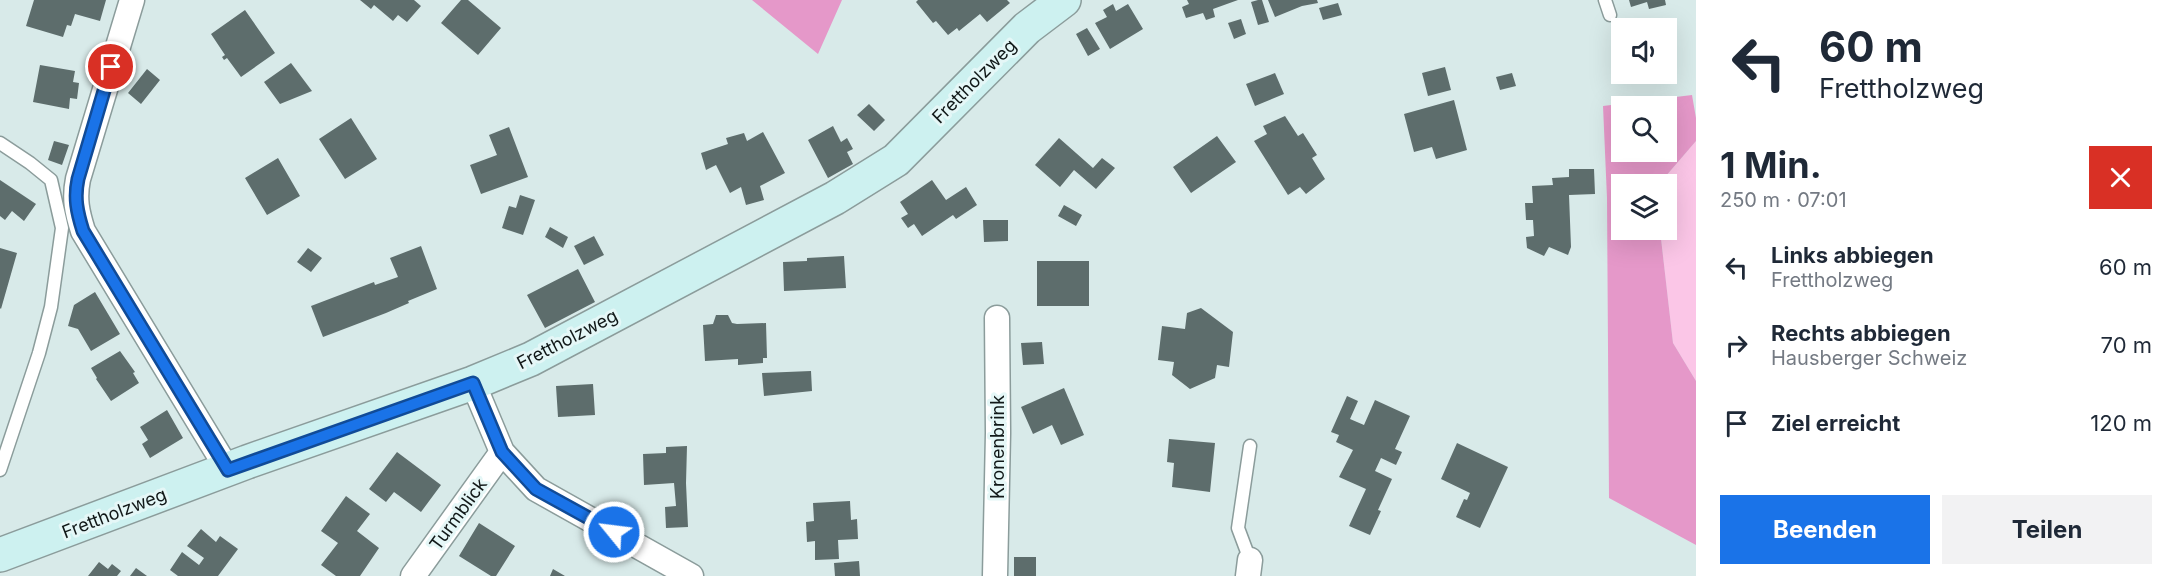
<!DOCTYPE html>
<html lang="de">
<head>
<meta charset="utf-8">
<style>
	body { margin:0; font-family:Inter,sans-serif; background:#f2f2f3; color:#1f2937; height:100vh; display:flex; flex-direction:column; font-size:22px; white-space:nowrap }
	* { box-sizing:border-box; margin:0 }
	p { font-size:20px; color:#747a83 }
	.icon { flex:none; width:33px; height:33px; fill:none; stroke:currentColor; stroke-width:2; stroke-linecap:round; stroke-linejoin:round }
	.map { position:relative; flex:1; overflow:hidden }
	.panel { display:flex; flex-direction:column; background:#fff; width:480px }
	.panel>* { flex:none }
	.hud { background:#fff; color:#1f2937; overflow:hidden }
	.buttons { position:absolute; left:1611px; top:18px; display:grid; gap:12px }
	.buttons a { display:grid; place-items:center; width:66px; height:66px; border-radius:0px; background:#fff; box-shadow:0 6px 24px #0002; font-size:30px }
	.pin { position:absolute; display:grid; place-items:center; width:51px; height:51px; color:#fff; margin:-26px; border:3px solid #fff; border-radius:50%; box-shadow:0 2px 6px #0007 }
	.me { position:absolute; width:66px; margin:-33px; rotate:299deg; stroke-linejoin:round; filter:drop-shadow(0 0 4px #0008) }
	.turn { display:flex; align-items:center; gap:21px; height:126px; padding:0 24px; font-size:27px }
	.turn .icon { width:78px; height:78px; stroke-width:2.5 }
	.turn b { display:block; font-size:42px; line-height:51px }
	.round { display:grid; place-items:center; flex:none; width:63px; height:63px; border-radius:0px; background:#f2f2f3 }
	.head { display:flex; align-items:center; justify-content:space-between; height:102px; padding:0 24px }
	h1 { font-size:36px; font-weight:700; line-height:45px }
	.button { display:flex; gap:12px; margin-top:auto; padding:12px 24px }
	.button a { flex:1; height:69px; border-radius:0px; background:#1a73e8; color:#fff; font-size:24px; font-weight:700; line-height:69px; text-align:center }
	.button a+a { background:#f2f2f3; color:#1f2937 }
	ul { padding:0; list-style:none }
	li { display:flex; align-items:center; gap:18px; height:78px; padding:0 24px }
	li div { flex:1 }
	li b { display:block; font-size:22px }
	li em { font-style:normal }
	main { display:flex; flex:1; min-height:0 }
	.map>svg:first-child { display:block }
	.green { fill:#fbc6e7 }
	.forest { fill:#e598c9; fill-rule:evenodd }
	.building { fill:#5d6d6c }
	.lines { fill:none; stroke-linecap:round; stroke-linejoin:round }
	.lane-casing { stroke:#8b9c9b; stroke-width:15 }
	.street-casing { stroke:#8b9c9b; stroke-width:27 }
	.secondary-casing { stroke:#8b9c9b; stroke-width:36 }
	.lane { stroke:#fff; stroke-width:12 }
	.street { stroke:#fff; stroke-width:24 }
	.secondary { stroke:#cdf1f0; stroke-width:33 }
	.route-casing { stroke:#114b97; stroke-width:15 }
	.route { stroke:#1a73e8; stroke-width:10 }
	.labels { text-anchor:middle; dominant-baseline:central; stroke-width:6; stroke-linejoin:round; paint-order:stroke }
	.street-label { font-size:18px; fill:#111818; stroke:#e5f7f7 }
</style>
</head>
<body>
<main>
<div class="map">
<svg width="1696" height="576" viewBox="0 0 1696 576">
	<rect width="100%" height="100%" fill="#d8eae9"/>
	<path class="green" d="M1696,141V381L1673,343L1660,230H1666V184H1659Z"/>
	<path class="forest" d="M752,0H842L818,54Z
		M1692,95L1696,118V141L1659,184H1622V230H1660L1673,343L1696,381V545L1609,498L1607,198L1603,106ZM1622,106H1666V152H1622Z"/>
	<path class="building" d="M34,0H106L100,21L75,14L71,26L67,25L63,37L26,26Z
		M360,0H414L421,6L407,22L398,15L393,21L374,5L371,9Z
		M461,0H468L501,28L478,55L441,23Z
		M918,0H1007L1010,3L987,22L980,14L959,31L957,28L948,35L936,21L933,23L916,2Z
		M1187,0H1238L1213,9L1215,17L1206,20L1203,13L1186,18L1182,7L1189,4Z
		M1258,0H1262L1269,22L1258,25L1251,2Z
		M1268,0H1317L1318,3L1302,6L1275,17Z
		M1629,0H1665L1666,5L1649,9L1647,2L1631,7Z
		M1338,3L1342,15L1323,20L1319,8Z
		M1113,4L1116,11L1128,4L1143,29L1110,49L1095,23L1107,17L1103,10Z
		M245,10L275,53L241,77L227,58L224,60L222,57L225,55L211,34Z
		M1241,19L1246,34L1234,39L1228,23Z
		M1087,28L1100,49L1088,56L1076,34Z
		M291,63L312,91L280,104L264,82Z
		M40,65L75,71L73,82L79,83L77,99L70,98L69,109L33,102Z
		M1445,67L1451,90L1428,96L1422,73Z
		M147,69L160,80L141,104L128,93Z
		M1275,73L1284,94L1255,106L1246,84Z
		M1512,73L1516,86L1500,90L1496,77Z
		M1454,100L1467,150L1436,159L1432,147L1414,152L1404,114Z
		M869,104L885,120L874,131L857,115Z
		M1285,116L1298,136L1303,133L1317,155L1312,158L1325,179L1306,194L1300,187L1288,195L1254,141L1267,134L1263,126Z
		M351,118L377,159L345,179L319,139Z
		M833,126L841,142L847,138L853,149L847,152L853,164L828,178L808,140Z
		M509,127L528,177L481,194L470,165L497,155L489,135Z
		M763,132L785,173L760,186L764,200L746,205L741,187L730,193L716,165L706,170L701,153L728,144L726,138L744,133L747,141Z
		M1217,136L1236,162L1191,193L1173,167Z
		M1059,138L1093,168L1102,158L1115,168L1096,189L1074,170L1060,187L1035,165Z
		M54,141L69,145L62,165L48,160Z
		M278,158L300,196L267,215L245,178Z
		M1569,169H1594L1595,194L1569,195L1571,247L1568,255L1549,247L1544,256L1527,248L1526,237L1534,236L1533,220H1526L1525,203H1533L1532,186L1553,185L1552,178L1569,177Z
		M0,180L36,204L24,221L12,211L5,220L0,216Z
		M932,180L946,200L966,187L977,205L956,219L953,215L922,236L914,224L908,228L901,218L908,214L900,202Z
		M520,195L535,200L523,235L502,228L509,206L516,208Z
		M1064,205L1082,215L1076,226L1058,216Z
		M983,220H1008V241L984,242Z
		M550,227L568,237L563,248L545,237Z
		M594,236L604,255L584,265L574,246Z
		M421,246L437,289L408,301L409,303L386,313L323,337L311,306L374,282L375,285L398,277L390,258Z
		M0,248L17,253L1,309L0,308Z
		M308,248L322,258L311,272L297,262Z
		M844,256L846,288L784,291L783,262L807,261V258Z
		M1037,261H1089V306H1037Z
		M578,269L595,302L545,328L527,295Z
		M95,292L120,334L91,351L78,329L68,326L74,305Z
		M1201,308L1233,332L1229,367L1217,365L1215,378L1190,389L1172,375L1174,362L1158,360L1162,326L1185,329L1187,313Z
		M716,315H728L732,323L737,324L766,323L767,358H763V363L738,365V359L705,361L703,325L713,324Z
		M1042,342L1044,364L1023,365L1021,343Z
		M120,351L135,372L133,373L139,383L111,401L96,379L97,378L91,368Z
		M811,371L812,391L764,396L762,373Z
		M593,384L595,415L558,417L556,386Z
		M1064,388L1084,435L1061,445L1052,425L1033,434L1021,407Z
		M1347,396L1358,401L1350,419L1364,425L1375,400L1410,416L1395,449L1402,452L1396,465L1381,458L1375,471L1392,479L1378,510L1381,511L1370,535L1349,526L1366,489L1339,477L1353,450L1336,442L1339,435L1331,432Z
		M167,410L183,438L150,458L142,444L148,440L140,427Z
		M1169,439L1215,443L1210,492L1172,487L1174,463L1167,462Z
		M1457,443L1508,467L1480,528L1456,517L1464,499L1467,500L1470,493L1441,479Z
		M687,446L686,483L688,527L666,528L665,507L676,506L674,483L644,485L643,454L666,453V447Z
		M397,452L441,485L421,512L394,492L386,502L369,489Z
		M346,496L370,514L357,531L379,548L360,576H336L321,565L338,543L321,531Z
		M850,501L851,520L857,519L858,539L838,540L839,559L815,560V541L807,542L806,522L814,521L813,503Z
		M479,523L515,546L496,576H491L459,556Z
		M201,529L216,542L220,536L238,549L218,576H178L170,570L182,552L199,565L204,558L187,546Z
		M1014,557H1036V576H1014Z
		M859,561L860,576H835L834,563Z
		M99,562L108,569L112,564L121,571L117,576H88Z
		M136,568L147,576H130Z
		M553,569L565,576H550Z"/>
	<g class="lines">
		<g class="lane-casing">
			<path id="lane" d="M1605,0L1610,15
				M0,143L30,163L51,180L62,228L51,307L39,353L0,470
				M1250,446L1238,528L1250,560"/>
		</g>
		<g class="street-casing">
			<path id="street" d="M132,0L78,179C74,199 77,212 83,231L228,470
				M473,383L502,452L536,489L691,576
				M413,576L502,452
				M995,576L998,433L997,318
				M1248,576L1250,560"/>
		</g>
		<g class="secondary-casing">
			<path id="secondary" d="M0,555L247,462L473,383L531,359L835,198L896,160L1027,28L1064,0"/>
		</g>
		<use href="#lane" class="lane"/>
		<use href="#street" class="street"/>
		<use href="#secondary" class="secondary"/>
	</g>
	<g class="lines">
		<g class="route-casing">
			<path id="route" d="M111,67L78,179C74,198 77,212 83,231L228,470L473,383L502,452L536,489L614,532"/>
		</g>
		<use href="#route" class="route"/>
	</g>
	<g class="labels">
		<g class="street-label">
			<text transform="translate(974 81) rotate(-45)">Frettholzweg</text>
			<text transform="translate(567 339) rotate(-27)">Frettholzweg</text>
			<text transform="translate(997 447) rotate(-90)">Kronenbrink</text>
			<text transform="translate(114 513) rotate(-21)">Frettholzweg</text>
			<text transform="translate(458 514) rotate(-54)">Turmblick</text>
		</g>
	</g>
</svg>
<div class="buttons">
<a><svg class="icon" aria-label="sound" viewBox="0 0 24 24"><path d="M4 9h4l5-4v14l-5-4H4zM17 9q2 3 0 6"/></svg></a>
<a><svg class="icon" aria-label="search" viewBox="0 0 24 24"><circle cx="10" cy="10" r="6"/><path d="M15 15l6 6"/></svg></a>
<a><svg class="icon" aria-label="layers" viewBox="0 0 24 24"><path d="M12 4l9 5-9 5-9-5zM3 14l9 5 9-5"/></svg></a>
</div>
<div class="pin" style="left:111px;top:67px;background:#d93025"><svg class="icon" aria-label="arrive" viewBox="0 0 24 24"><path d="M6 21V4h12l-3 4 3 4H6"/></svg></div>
<svg class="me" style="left:614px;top:532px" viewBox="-20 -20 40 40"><circle r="17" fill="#1a73e8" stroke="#fff" stroke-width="3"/><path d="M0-11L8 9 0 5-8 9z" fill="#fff"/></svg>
</div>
<section class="panel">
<div class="hud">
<div class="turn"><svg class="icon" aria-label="left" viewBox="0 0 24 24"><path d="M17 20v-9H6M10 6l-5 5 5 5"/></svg><div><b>60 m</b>Frettholzweg</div></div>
</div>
<div class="head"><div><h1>1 Min.</h1><p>250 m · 07:01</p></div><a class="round" style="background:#d93025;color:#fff"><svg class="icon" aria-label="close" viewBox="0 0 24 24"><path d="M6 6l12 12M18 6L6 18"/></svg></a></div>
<ul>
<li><svg class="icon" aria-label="left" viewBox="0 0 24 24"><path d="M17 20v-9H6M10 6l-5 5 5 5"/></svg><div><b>Links abbiegen</b><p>Frettholzweg</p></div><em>60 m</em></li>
<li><svg class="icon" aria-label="right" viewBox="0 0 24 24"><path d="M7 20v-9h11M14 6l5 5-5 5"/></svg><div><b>Rechts abbiegen</b><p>Hausberger Schweiz</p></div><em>70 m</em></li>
<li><svg class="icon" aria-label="arrive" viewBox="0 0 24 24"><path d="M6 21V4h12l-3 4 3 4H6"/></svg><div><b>Ziel erreicht</b></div><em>120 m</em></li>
</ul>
<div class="button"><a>Beenden</a><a>Teilen</a></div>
</section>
</main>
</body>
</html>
